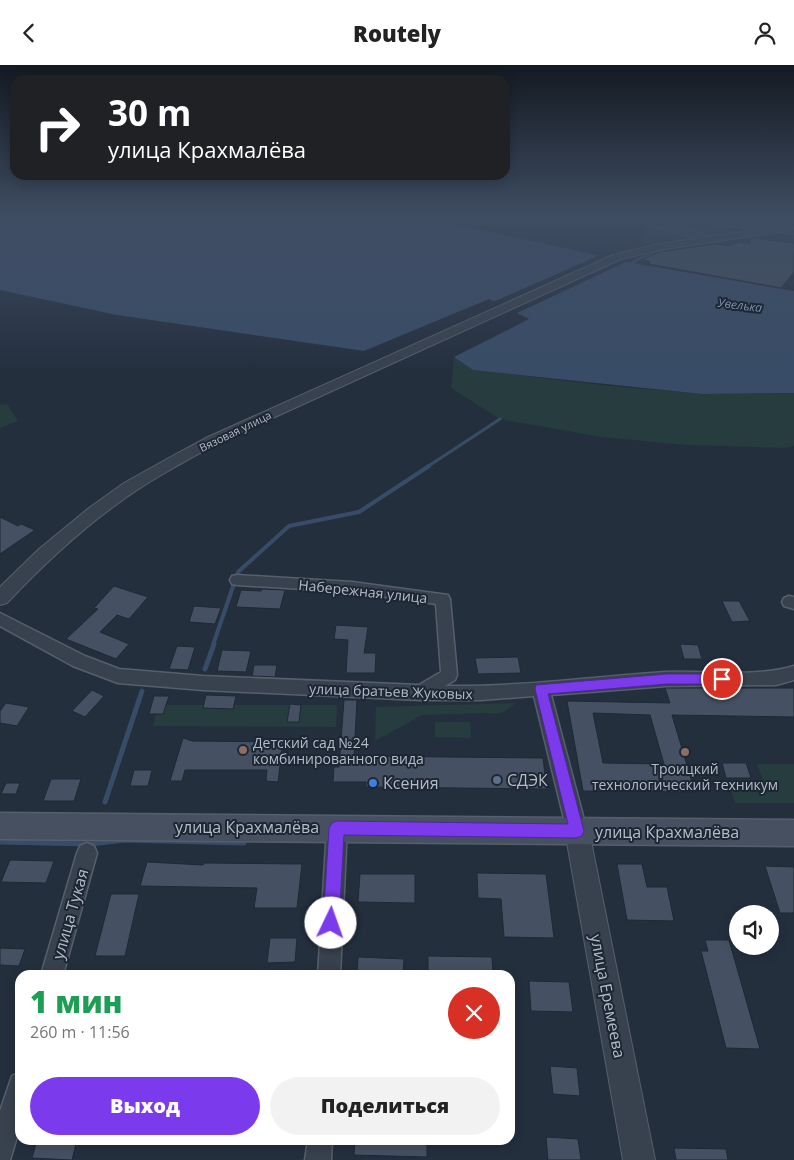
<!DOCTYPE html>
<html lang="ru">
<head>
<meta charset="utf-8">
<style>
	body { margin:0; font-family:"Open Sans",sans-serif; background:#f2f2f2; color:#222; height:100vh; display:flex; flex-direction:column; font-size:19px; white-space:nowrap }
	* { box-sizing:border-box; margin:0 }
	p { font-size:16px; color:#767676 }
	.icon { flex:none; width:28px; height:28px; fill:none; stroke:currentColor; stroke-width:2; stroke-linecap:round; stroke-linejoin:round }
	.map { position:relative; flex:1; overflow:hidden }
	.panel { position:absolute; left:15px; top:905px; width:500px; height:175px; display:flex; flex-direction:column; background:#fff; border-radius:15px; box-shadow:0 2px 12px #0003 }
	.panel>* { flex:none }
	.hud { position:absolute; left:10px; top:10px; width:500px; height:105px; border-radius:15px; box-shadow:0 2px 12px #0003; background:#202124; color:#fff; overflow:hidden }
	.controls { position:absolute; left:729px; top:840px; display:grid; gap:10px }
	.controls a { display:grid; place-items:center; width:50px; height:50px; border-radius:50%; background:#fff; box-shadow:0 2px 12px #0003; font-size:25px }
	.pin { position:absolute; display:grid; place-items:center; width:42px; height:42px; color:#fff; margin:-21px; border:2px solid #fff; border-radius:50%; box-shadow:0 1px 5px #0007 }
	.me { position:absolute; width:55px; margin:-28px; rotate:3deg; stroke-linejoin:round; filter:drop-shadow(0 0 4px #0008) }
	.turn { display:flex; align-items:center; gap:18px; height:105px; padding:0 15px; font-size:22px }
	.turn .icon { width:65px; height:65px; stroke-width:2.5 }
	.turn b { display:block; font-size:35px; line-height:42px }
	.round { display:grid; place-items:center; flex:none; width:52px; height:52px; border-radius:26px; background:#f2f2f2 }
	.headline { display:flex; align-items:center; justify-content:space-between; height:85px; padding:0 15px }
	h1 { font-size:30px; font-weight:800; line-height:38px; color:#1e9e55 }
	.primary-button { display:flex; gap:10px; margin-top:auto; padding:10px 15px }
	.primary-button a { flex:1; height:58px; border-radius:30px; background:#7c3aed; color:#fff; font-size:20px; font-weight:800; line-height:58px; text-align:center }
	.primary-button a+a { background:#f2f2f2; color:#222 }
	header { display:flex; justify-content:space-between; align-items:center; height:65px; padding:0 15px; background:#fff; font-size:22px; font-weight:800 }
	.map>svg:first-child { display:block }
	.green { fill:#263c3f }
	.water { fill:#394c67 }
	.pier { fill:#242f3e }
	.lines { fill:none; stroke-linecap:round; stroke-linejoin:round }
	.stream-far3 { stroke:#394c67; stroke-width:2.5 }
	.stream-far2 { stroke:#394c67; stroke-width:3 }
	.stream-far1 { stroke:#394c67; stroke-width:4 }
	.stream { stroke:#394c67; stroke-width:5 }
	.building { fill:#455162; stroke:#1f2835; fill-rule:evenodd }
	.minor-casing { stroke:#565f6c; stroke-width:3 }
	.tertiary-casing { stroke:#565f6c; stroke-width:2 }
	.secondary-casing { stroke:#565f6c; stroke-width:3 }
	.minor { fill:#38414e; fill-rule:evenodd }
	.tertiary { fill:#38414e; fill-rule:evenodd }
	.secondary { fill:#465061; fill-rule:evenodd }
	.route { fill:#7c3aed; stroke:#51269a }
	.education-dot { fill:#8d6e63; stroke:#1d2633; stroke-width:2 }
	.service-dot { fill:#5c6f8a; stroke:#1d2633; stroke-width:2 }
	.shop-dot { fill:#3f7fe0; stroke:#1d2633; stroke-width:2 }
	.labels { text-anchor:middle; dominant-baseline:central; stroke-width:4; stroke-linejoin:round; paint-order:stroke }
	.far-street-label { font-size:11px; fill:#b4bcc9; stroke:#1d2633 }
	.far-water-label { font-size:12px; font-style:italic; fill:#7c92b1; stroke:#1d2633 }
	.street-label { font-size:14px; fill:#b4bcc9; stroke:#1d2633 }
	.poi-label { font-size:14px; fill:#b4bcc9; stroke:#1d2633; text-anchor:start }
	.near-poi-label { font-size:16px; fill:#b4bcc9; stroke:#1d2633; text-anchor:start }
	.near-street-label { font-size:16px; fill:#b4bcc9; stroke:#1d2633 }
</style>
</head>
<body>
<header><svg class="icon" aria-label="back" viewBox="0 0 24 24"><path d="M15 5l-7 7 7 7"/></svg>Routely<svg class="icon" aria-label="person" viewBox="0 0 24 24"><circle cx="12" cy="8" r="4"/><path d="M4 21q1-7 8-7t8 7"/></svg></header>
<div class="map">
<svg width="794" height="1095" viewBox="0 0 794 1095">
	<rect width="100%" height="100%" fill="#242f3e"/>
	<path class="green" d="M651,152C671,152 715,150 728,166C716,178 672,161 656,158Z
		M646,160L694,172L642,180Z
		M454,292L473,305L602,320L702,329L794,328V381L785,383L686,380L602,372L500,354L451,323Z
		M7,339L18,356L0,363V340Z
		M515,638C506,648 498,650 485,648L422,650L375,676L376,642Z
		M158,640H337L336,662L153,661Z
		M435,657H470L471,673L435,672Z
		M757,699H794V738H735L728,715L763,716Z"/>
	<path class="water" d="M0,152H421L638,199L794,226V328L702,329L473,305L454,292L529,254L489,234L364,286L117,250L0,225Z"/>
	<path class="pier" d="M602,189L628,196L515,249L493,237Z"/>
	<g class="lines">
		<path class="stream-far3" d="M627,202L638,194L669,183"/>
		<path class="stream-far2" d="M427,402L500,354"/>
		<path class="stream-far1" d="M213,580L238,507L289,461L359,447L429,401"/>
		<path class="stream" d="M205,604L214,579
			M105,737L142,626
			M0,777L90,779L125,775L244,778"/>
	</g>
	<path class="building" d="M750,173L794,178V207L781,223L649,199L650,197L643,194L659,187L714,179L731,181L732,178L737,179L738,177L750,179Z
		M0,452L18,461L21,459L35,465L0,489Z
		M114,521L148,532L129,554L117,550L100,567L129,579L116,594L66,574L98,544L94,543Z
		M262,524L285,525L280,544L236,542L241,525L261,526Z
		M722,536H739L750,556L732,557Z
		M194,541L221,543L215,559L189,557Z
		M336,560L368,562L364,588H376L375,608H346L348,575L334,574Z
		M680,579L698,580L702,594H684Z
		M177,581L195,582L188,605L169,604Z
		M222,585L251,586L246,607L217,606Z
		M518,592L521,608L478,609L475,593Z
		M254,600H277L275,612L252,611Z
		M665,623H794V652L672,650L695,727L583,726L567,636L670,638ZM593,648L650,650L664,699L603,698Z
		M92,625L104,631L85,652L72,646Z
		M206,630L236,631L233,644L203,643Z
		M154,631H169L163,649H149Z
		M344,635H357L354,691L543,693L547,724L366,722V717H333L334,702H339Z
		M6,638L29,642L17,661L0,658V646Z
		M290,639L301,640L299,657H287Z
		M183,673L192,676L283,677L278,717L266,716L267,705H185L182,716H170Z
		M722,698H746L751,713H726Z
		M134,705H152L148,721H130Z
		M51,714H81L74,736H43Z
		M6,718H20L16,729H1Z
		M10,795L54,796L46,818L1,817Z
		M147,797L203,800L204,798L302,799L297,843H254L257,823L140,821Z
		M617,799H642L647,822H667L674,856L627,855Z
		M765,801L794,802V848H780Z
		M477,808L546,809L554,873L504,872L501,834L478,833Z
		M360,809H415V838L358,837Z
		M111,829H139L125,891H95Z
		M270,873H297L295,897L267,898Z
		M705,875H729L760,984L726,983L701,886H708Z
		M0,883L25,884L19,901L0,900Z
		M428,891L492,892L493,910H428Z
		M358,892L404,894L403,910H357Z
		M529,916L569,917L573,947L531,946Z
		M550,1001L577,1003L580,1031L553,1029Z
		M546,1072L578,1074L581,1095H548Z
		M37,1075H77L72,1095L32,1093Z
		M355,1075H427V1092L354,1090Z
		M674,1083L726,1084L728,1095H676Z"/>
	<g class="lines">
		<g class="minor-casing">
			<path id="minor" d="M237,510L352,517L448,530L450,534L457,610L455,615L445,621C519,622 592,612 665,607C708,605 753,613 794,601V615L776,620L667,621L551,630L587,766L584,773L577,775L570,773L567,766L534,631L481,635H420L203,625L118,618L73,601L0,561V548L85,591L119,604L203,611L419,620L441,607L436,539L352,527L237,520L232,519L230,515L232,511Z
				M789,531L794,532V544L784,541L782,537L784,533Z
				M337,754L344,757L347,763L340,910H318L327,763L330,757Z
				M87,778L94,781L97,788L63,910H41L77,788L80,781Z
				M20,1007V1062L10,1095H0V1046L12,1011Z
				M308,1075H332L331,1095H305Z"/>
		</g>
		<g class="tertiary-casing">
			<path id="tertiary" d="M640,152H647L660,158L704,169L705,172L759,165L728,161L694,152H714L774,161L780,152H790L783,162L794,163V169L779,167L659,185L621,194L218,378C184,397 149,415 117,439C77,468 41,502 7,538L0,540V522L39,484L89,443L124,418L176,389L208,372L613,190L659,179L698,173L654,162L640,156Z
				M577,755L585,758L589,766L655,1095H623L565,766L569,758Z"/>
		</g>
		<g class="secondary-casing">
			<path id="secondary" d="M0,748L794,755V781L0,774Z"/>
		</g>
		<use href="#minor" class="minor"/>
		<use href="#tertiary" class="tertiary"/>
		<use href="#secondary" class="secondary"/>
	</g>
	<linearGradient id="sky" x2="0" y2="1"><stop stop-color="#141a22"/><stop offset="0.5" stop-color="#3f4d63"/><stop offset="1" stop-color="#3f4d63" stop-opacity="0"/></linearGradient>
	<rect width="794" height="306" fill="url(#sky)"/>
	<path class="route" d="M667,609H722L726,610L728,614L726,617L722,619H667L548,629L584,766L582,771L576,773L344,770L339,858L337,864L331,866L326,864L323,858L329,763L332,758L337,756L568,759L535,624L536,620Z"/>
	<g class="education-dot">
		<circle cx="243" cy="685" r="5"/>
		<circle cx="685" cy="687" r="5"/>
	</g>
	<circle class="service-dot" cx="497" cy="715" r="5"/>
	<circle class="shop-dot" cx="373" cy="718" r="5"/>
	<g class="labels">
		<g class="far-street-label">
			<text transform="translate(235 366) rotate(-26)">Вязовая улица</text>
		</g>
		<g class="far-water-label">
			<text transform="translate(740 240) rotate(7)">Увелька</text>
		</g>
		<g class="street-label">
			<text transform="translate(363 526) rotate(6)">Набережная улица</text>
			<text transform="translate(391 626) rotate(2)">улица братьев Жуковых</text>
		</g>
		<g class="poi-label">
			<text x="253" y="677">Детский сад №24<tspan x="253" dy="16">комбинированного вида</tspan></text>
			<text x="685" y="703" text-anchor="middle">Троицкий<tspan x="685" dy="16">технологический техникум</tspan></text>
		</g>
		<g class="near-poi-label">
			<text x="507" y="715">СДЭК</text>
			<text x="383" y="718">Ксения</text>
		</g>
		<g class="near-street-label">
			<text x="247" y="762">улица Крахмалёва</text>
			<text x="667" y="767">улица Крахмалёва</text>
			<text transform="translate(70 849) rotate(-74)">улица Тукая</text>
			<text transform="translate(608 931) rotate(79)">улица Еремеева</text>
		</g>
	</g>
</svg>
<div class="controls">
<a><svg class="icon" aria-label="sound" viewBox="0 0 24 24"><path d="M4 9h4l5-4v14l-5-4H4zM17 9q2 3 0 6"/></svg></a>
</div>
<div class="pin" style="left:722px;top:614px;background:#d93025"><svg class="icon" aria-label="arrive" viewBox="0 0 24 24"><path d="M6 21V4h12l-3 4 3 4H6"/></svg></div>
<svg class="me" style="left:331px;top:858px" viewBox="-20 -20 40 40"><circle r="19" fill="#fff"/><path d="M0-13L10 11 0 6-10 11z" fill="#7c3aed"/></svg>
<div class="hud">
<div class="turn"><svg class="icon" aria-label="right" viewBox="0 0 24 24"><path d="M7 20v-9h11M14 6l5 5-5 5"/></svg><div><b>30 m</b>улица Крахмалёва</div></div>
</div>
<section class="panel">
<div class="headline"><div><h1>1 мин</h1><p>260 m · 11:56</p></div><a class="round" style="background:#d93025;color:#fff"><svg class="icon" aria-label="close" viewBox="0 0 24 24"><path d="M6 6l12 12M18 6L6 18"/></svg></a></div>
<div class="primary-button"><a>Выход</a><a>Поделиться</a></div>
</section>
</div>
</body>
</html>
